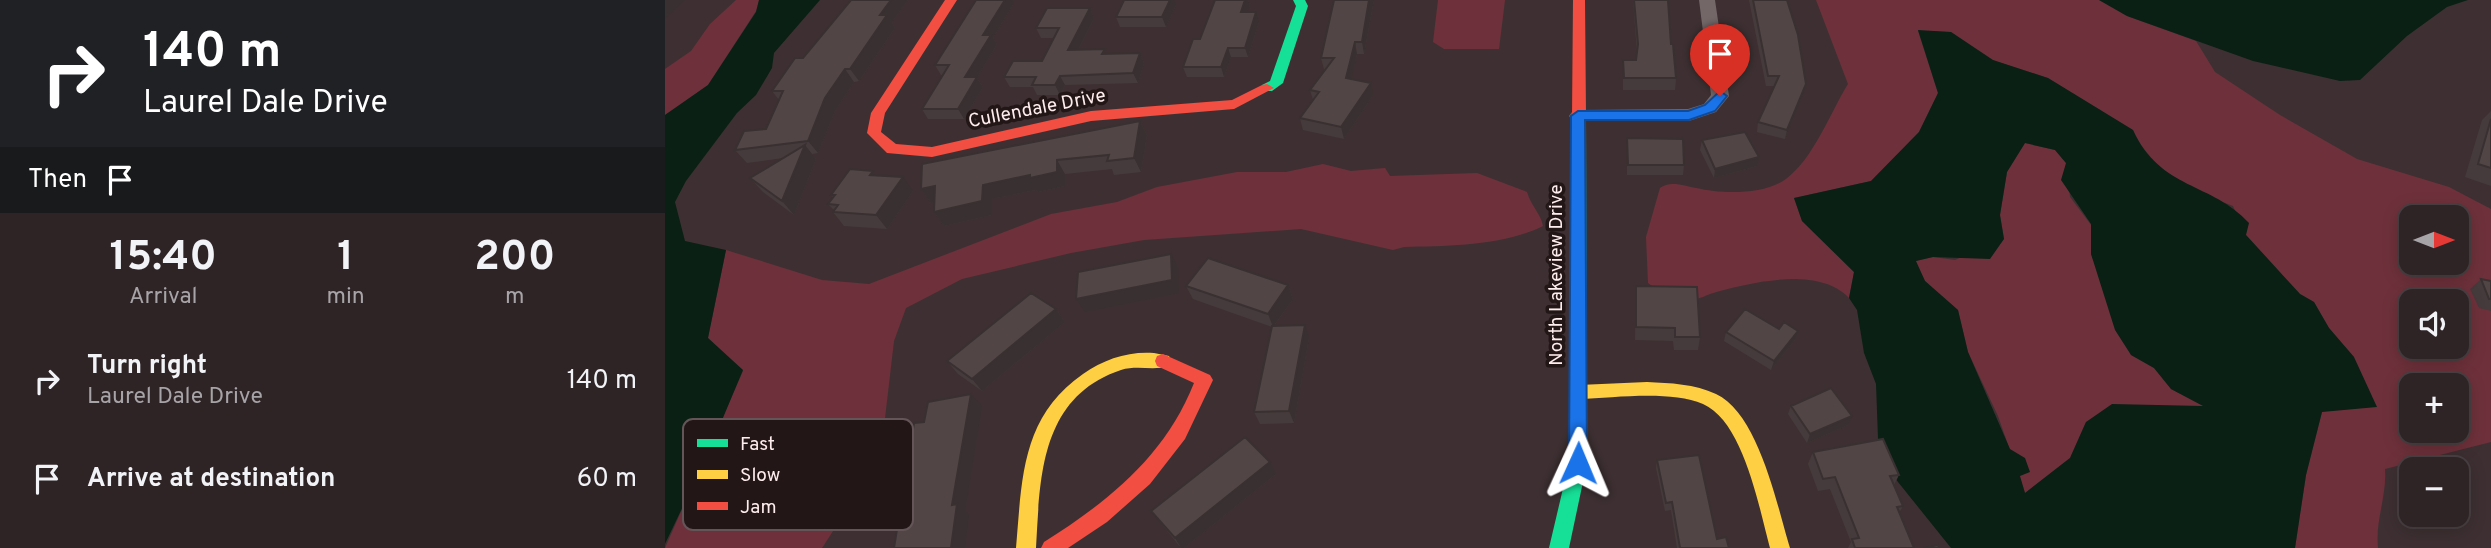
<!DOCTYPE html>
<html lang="en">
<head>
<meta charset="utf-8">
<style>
	body { margin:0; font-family:Overpass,sans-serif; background:#3a3032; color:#f1f3f6; height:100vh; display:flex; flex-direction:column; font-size:26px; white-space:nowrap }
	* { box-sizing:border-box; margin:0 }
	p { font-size:23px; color:#a7a4a7 }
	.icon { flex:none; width:38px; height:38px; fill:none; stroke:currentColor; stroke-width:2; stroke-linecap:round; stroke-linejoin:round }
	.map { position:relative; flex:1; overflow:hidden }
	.details { display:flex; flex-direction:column; background:#2e2426; width:665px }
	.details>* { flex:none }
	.guide { background:#202124; color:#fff; overflow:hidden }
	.needle { width:46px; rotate:90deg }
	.tools { position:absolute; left:1734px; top:205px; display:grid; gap:14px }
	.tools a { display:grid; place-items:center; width:70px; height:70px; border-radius:14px; background:#2e2426; box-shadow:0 4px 18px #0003,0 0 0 2px #494143; font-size:35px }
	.pin { position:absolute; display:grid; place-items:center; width:60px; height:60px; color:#fff; margin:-72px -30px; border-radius:50% 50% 50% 0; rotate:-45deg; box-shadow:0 0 7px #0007 }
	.pin .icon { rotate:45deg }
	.me { position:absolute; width:77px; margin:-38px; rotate:1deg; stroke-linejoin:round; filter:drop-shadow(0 0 5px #0008) }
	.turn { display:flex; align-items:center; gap:24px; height:147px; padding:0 28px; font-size:32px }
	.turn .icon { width:91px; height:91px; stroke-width:2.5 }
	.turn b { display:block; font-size:49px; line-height:60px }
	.then { display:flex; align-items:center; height:66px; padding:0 28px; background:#0003; gap:14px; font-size:26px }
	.eta { display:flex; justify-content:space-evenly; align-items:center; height:119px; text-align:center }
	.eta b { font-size:42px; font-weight:700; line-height:49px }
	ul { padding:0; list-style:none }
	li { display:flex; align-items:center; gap:21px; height:98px; padding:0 28px }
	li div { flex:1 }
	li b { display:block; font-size:26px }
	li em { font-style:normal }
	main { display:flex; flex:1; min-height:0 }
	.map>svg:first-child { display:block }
	.green { fill:#6e313b; fill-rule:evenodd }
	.water { fill:#0a2015; fill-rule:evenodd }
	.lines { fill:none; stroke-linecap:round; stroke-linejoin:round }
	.street { fill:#736768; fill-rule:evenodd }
	.fast { fill:#16e098; fill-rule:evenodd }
	.slow { fill:#ffcf43; fill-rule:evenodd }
	.jam { fill:#f24e42; fill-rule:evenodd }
	.wall { fill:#463b3c }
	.shaded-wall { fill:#393031 }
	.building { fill:#514546; stroke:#393031; stroke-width:2 }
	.route { fill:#1a73e8; stroke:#114b97; stroke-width:2 }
	.labels { text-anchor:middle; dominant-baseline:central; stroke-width:7; stroke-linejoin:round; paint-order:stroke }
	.street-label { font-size:19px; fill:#feedee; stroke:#221617 }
	.key { fill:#221617; stroke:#645658; stroke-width:2 }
	.key-label { font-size:19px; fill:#feedee }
</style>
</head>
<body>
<main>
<section class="details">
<div class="guide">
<div class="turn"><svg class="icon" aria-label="right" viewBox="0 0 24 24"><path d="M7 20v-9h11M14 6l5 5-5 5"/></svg><div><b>140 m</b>Laurel Dale Drive</div></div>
<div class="then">Then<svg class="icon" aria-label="arrive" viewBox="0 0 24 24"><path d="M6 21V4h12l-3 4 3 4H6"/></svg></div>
</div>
<div class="eta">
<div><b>15:40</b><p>Arrival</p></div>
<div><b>1</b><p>min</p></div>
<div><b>200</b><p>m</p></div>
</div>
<ul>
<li><svg class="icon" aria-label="right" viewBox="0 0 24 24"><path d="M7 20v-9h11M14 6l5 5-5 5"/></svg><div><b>Turn right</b><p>Laurel Dale Drive</p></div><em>140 m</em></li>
<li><svg class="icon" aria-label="arrive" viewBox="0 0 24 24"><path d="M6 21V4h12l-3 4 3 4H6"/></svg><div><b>Arrive at destination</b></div><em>60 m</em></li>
</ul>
</section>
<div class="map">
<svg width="1826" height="548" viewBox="0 0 1826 548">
	<rect width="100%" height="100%" fill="#3e3032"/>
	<path class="green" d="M71,0H94L91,11L43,85L0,115V69L26,51L45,24Z
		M773,0H840L834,49H779L768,42Z
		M1151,0H1434L1462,16L1531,41L1550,72L1615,115L1692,159L1784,187L1826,209V442L1720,469C1722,496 1710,520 1713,548H1630L1641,475L1657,412L1689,357L1664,328L1649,302L1635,294L1581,235L1568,206C1527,190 1487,172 1468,130L1383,78L1327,60L1286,32L1253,31L1273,93L1254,132L1206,181L1129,198L1137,221L1189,272L1184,298C1154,266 1086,282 1048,293C1042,295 1034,299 1028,300C1011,301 995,292 983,283L981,237L995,188C1005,180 1020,186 1031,188C1057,194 1099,195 1121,179C1149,158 1165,113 1183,84ZM1746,217H1792V262H1746ZM1746,301H1792V346H1746ZM1746,385H1792V430H1746Z
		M1360,143L1390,150L1401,163L1405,197L1426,225V254L1466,355L1489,368L1506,389L1539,406L1496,407L1421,422L1405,458L1360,493L1333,416L1303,352L1293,310L1260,281L1250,261L1268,257L1290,260L1339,239L1335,215L1342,172Z
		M658,164L686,171L720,168L725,176L812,173L862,192C866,206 876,214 878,226C838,246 784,246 739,247L728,250L636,229L479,240L406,253L297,279L241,308L229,341L218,435L209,468L157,548H0L78,371L43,338L61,250L157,280L204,284L386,214L452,202L492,187L572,172H621Z"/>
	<path class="water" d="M94,0H155L109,53L107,68L91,95L72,113L21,181L10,202L20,241L61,250L43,338L78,370L42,456L0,544V115L43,85L91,12Z
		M1434,0H1803L1782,7L1742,36L1695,80L1675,81L1588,61L1462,16Z
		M1253,30L1286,32L1328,60L1383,78L1468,130C1495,190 1547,182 1584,223L1581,235L1635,294L1649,302L1664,328L1689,357L1712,407L1657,412L1641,475L1630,548H1286L1229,477L1213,439L1211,384L1199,353L1192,310L1184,298L1189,272L1137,221L1129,198L1206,181L1254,132L1273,93ZM1360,143L1390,150L1401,163L1396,180L1426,224V254L1450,330L1466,355L1489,368L1506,389L1538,406L1447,404L1421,422L1405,458L1360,493L1355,476L1365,472L1360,458L1345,449L1303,352L1293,310L1260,281L1251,261L1268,257L1325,259L1339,239L1335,215L1342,172Z"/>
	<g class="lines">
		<path class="street" d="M1034,0H1050L1064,96L1051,112L1024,121L907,120L904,116L907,112L913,110L1023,109L1039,104L1046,95Z"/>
		<path class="fast" d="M628,0H640L643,6L618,83L607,91H597V85L605,81L631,6Z
			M914,111L921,116L922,463L904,548H884L904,463L907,116Z"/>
		<path class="slow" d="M489,353L504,356L506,361L504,366C489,371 472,365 456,370C375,397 375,478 371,548H351C357,479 356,417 418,374C439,359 464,351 489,353Z
			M982,382C1005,383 1030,384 1051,394C1094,414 1112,506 1125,548H1105C1094,508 1079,422 1038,404C1005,390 950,398 914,399L908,397L905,392L908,387L914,385Z"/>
		<path class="jam" d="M280,0H292L220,113L216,132L231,144L267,147L426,111L567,100L597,85L602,84L609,88L569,109L426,121L267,157L222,153L202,133L206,113Z
			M908,0H920L921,116L914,121L907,116Z
			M498,354L545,375L548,380L520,439L485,484L442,522L403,548H376L379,542C444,501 500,456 529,383L492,366L490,361L492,356Z"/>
	</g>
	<path class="wall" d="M186,0H243L227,22L230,28L194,81L189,82L170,111L153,153L147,154L151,159L129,215L98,192L85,178L118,158L82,163L70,150L101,129L114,100L107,91L138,58Z
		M550,0H583L585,5L582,12L594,22L583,57H566L559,77H522L518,67L535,39Z
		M709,0L699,54H692L686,79L708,95L679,139L638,130L635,118L648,100L645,90L660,70L659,69L656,58Z
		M968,0H1003L1006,44L1011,78L1010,90H958V60H971L972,53Z
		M1084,0H1122L1138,94L1120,139L1092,132L1093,122L1109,86H1101Z
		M349,3L328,38L332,44L312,78L318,87L299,119H263L257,109L278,75H276L270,65Z
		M511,5L501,27H455L451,17Z
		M425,8L429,18L413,50L442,54L475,53L479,63L473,83L400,85L395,95H372L368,87H345L339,77L377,61L389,38H376L371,28Z
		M1826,111V186L1800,177L1817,120Z
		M475,121L482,135L476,172L449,175L447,169L400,174V186L373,192L371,190L327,199V215L279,226L269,212L270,202L266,203L256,189Z
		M962,138L1019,165L1018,175H962Z
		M1037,140L1092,166L1049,178L1035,150Z
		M212,175L248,191L222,229L179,226L168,212L169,210L163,204L168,198L166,195Z
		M1816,279L1826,281V311L1814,308L1805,289Z
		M623,285L628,299L609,326L644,338L629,423L595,424L589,412L607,327L528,299L521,286Z
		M971,286L1035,337L1033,350H1009L1008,341L970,340Z
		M391,309L400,322L317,391L293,374L282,361Z
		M1061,332L1130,340L1106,370L1059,341Z
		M1742,395H1746V430L1732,404Z
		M1126,406L1183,425L1142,443L1123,414Z
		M1148,452L1234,475L1229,485L1238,506L1234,513L1249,548H1183L1186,542L1165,489L1153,491L1143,464Z
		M992,460L1052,539L1064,548H1012L1006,510L1000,511L991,468Z
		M611,474L519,548H516L486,511Z"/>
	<path class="shaded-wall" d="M0,0H20L0,19Z
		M226,0H243L227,22L230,28L194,81L185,69L215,15Z
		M340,0H348L349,3L328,38L332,44L312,78L318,87L299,119L293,109L300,77L318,35Z
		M505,0H509L511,5L501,27L497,17Z
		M580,0H583L585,5L579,22L576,12Z
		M704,0H709L699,54L697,42Z
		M425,8L429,18L408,60L403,50Z
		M591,12L594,22L583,57L580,48Z
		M690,42L692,54L684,90L681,78Z
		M563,48L566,57L559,77L556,67Z
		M475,53L479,63L473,83L468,73Z
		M180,69L189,82L170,111L153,153L143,141L160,98Z
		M395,76L400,85L395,95L390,85Z
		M706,83L708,95L679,139L676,127Z
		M1141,84L1138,94L1120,139L1122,130Z
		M475,121L482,135L476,172L469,158Z
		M140,145L151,159L129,215L117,201Z
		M1094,157L1092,166L1049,178L1050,169Z
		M392,160L400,174V186L373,192L371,190L327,199V215L279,226L269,212L318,185Z
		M238,177L248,191L222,229L211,215Z
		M270,186L280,200L266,203L256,189Z
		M506,254L513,267L514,293L420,312L411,299Z
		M623,285L628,299L608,327L603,314Z
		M391,309L400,322L317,391L307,379Z
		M640,325L644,338L629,423L624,411Z
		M1133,331L1130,340L1106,370L1109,361Z
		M306,394L317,406L300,511L304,515L300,548H286L287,505Z
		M1187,416L1183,425L1142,443L1145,434Z
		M605,462L611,474L519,548H516L510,538Z"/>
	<path class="building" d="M186,0H226L215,15H222L185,69H180L160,98L143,141L70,150L79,131L101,129L118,91H107L130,58H138Z
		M311,0H340L318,35H326L300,77H312L293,109H257L284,65H270Z
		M459,0H505L497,17H451Z
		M550,0H580L576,12H591L580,48H563L556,67H518L528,39H535Z
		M669,0H704L697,42H690L681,78L706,83L676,127L635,118L654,92L645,90L669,58H656Z
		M969,0H1003L1006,44H1008L1011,78H959L958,60H971L973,44Z
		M1088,0H1122L1133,35L1141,84L1122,130L1093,122L1114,76H1103Z
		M382,8H425L403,50L440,49L437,54L475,53L468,73L395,76L390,85H367L371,77H339L348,61H377L394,28H371Z
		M1826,119V168L1813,164Z
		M475,121L469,158L442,161L444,155L392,160V172L365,178V175L318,185L317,201L269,212L270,186L256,189L257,164Z
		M1080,132L1094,157L1050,169L1037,140Z
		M962,138L1018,139L1019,165H963Z
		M140,145L117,201L85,178Z
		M185,169L208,171L205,175L238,177L211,215L168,212L173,205L163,204L170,195H166Z
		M506,254L507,280L411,299L413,272Z
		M543,258L623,285L603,314L521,286Z
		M1816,279L1826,281V299H1824Z
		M971,286L1032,287L1035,337H1010V328L971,327Z
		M366,293L391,309L307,379L282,361Z
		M1080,309L1114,329L1119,322L1133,331L1109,361L1061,332Z
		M640,325L624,411L589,412L607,326Z
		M1166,388L1187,416L1145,434L1126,406Z
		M306,394L287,505L292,504L286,548H229L249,423L259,422L263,402Z
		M1742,395H1746V403Z
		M1792,413L1798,423L1792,422Z
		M580,437L605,462L510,538L486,511Z
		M1218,439L1234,475L1225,476L1238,506L1232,507L1249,548H1190L1187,539L1194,538L1170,477L1158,479L1148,452Z
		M1034,455L1052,539L1061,537L1064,548H1015L1007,502L1001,503L992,460Z
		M1273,545L1274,548H1259Z"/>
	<path class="route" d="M1055,91L1062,96L1050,111L1024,120H920L922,463L919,469H906L904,463L906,116L913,111H1023L1040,105Z"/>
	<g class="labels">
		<g class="street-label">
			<text transform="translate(372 109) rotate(-11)">Cullendale Drive</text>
			<text transform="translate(892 275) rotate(-90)">North Lakeview Drive</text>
		</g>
	</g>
	<rect x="18" y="419" width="230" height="111" rx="10" class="key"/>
	<rect x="32" y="439" width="31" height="8" fill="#16e098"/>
	<rect x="32" y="470" width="31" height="9" fill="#ffcf43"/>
	<rect x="32" y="502" width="31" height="8" fill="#f24e42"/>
	<g class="key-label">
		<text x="75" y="450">Fast</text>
		<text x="75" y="481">Slow</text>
		<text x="75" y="513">Jam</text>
	</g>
</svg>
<div class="tools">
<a><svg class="needle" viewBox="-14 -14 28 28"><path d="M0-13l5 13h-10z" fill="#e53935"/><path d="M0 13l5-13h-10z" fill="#a7a4a7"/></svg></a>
<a><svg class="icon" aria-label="sound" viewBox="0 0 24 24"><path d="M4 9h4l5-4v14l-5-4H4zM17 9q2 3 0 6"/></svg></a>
<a>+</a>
<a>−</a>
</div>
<div class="pin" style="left:1055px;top:96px;background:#d93025"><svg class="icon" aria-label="arrive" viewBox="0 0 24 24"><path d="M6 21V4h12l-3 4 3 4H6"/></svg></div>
<svg class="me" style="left:913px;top:463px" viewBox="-20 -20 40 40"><path d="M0-17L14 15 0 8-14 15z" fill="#1a73e8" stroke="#fff" stroke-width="4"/></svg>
</div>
</main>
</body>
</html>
